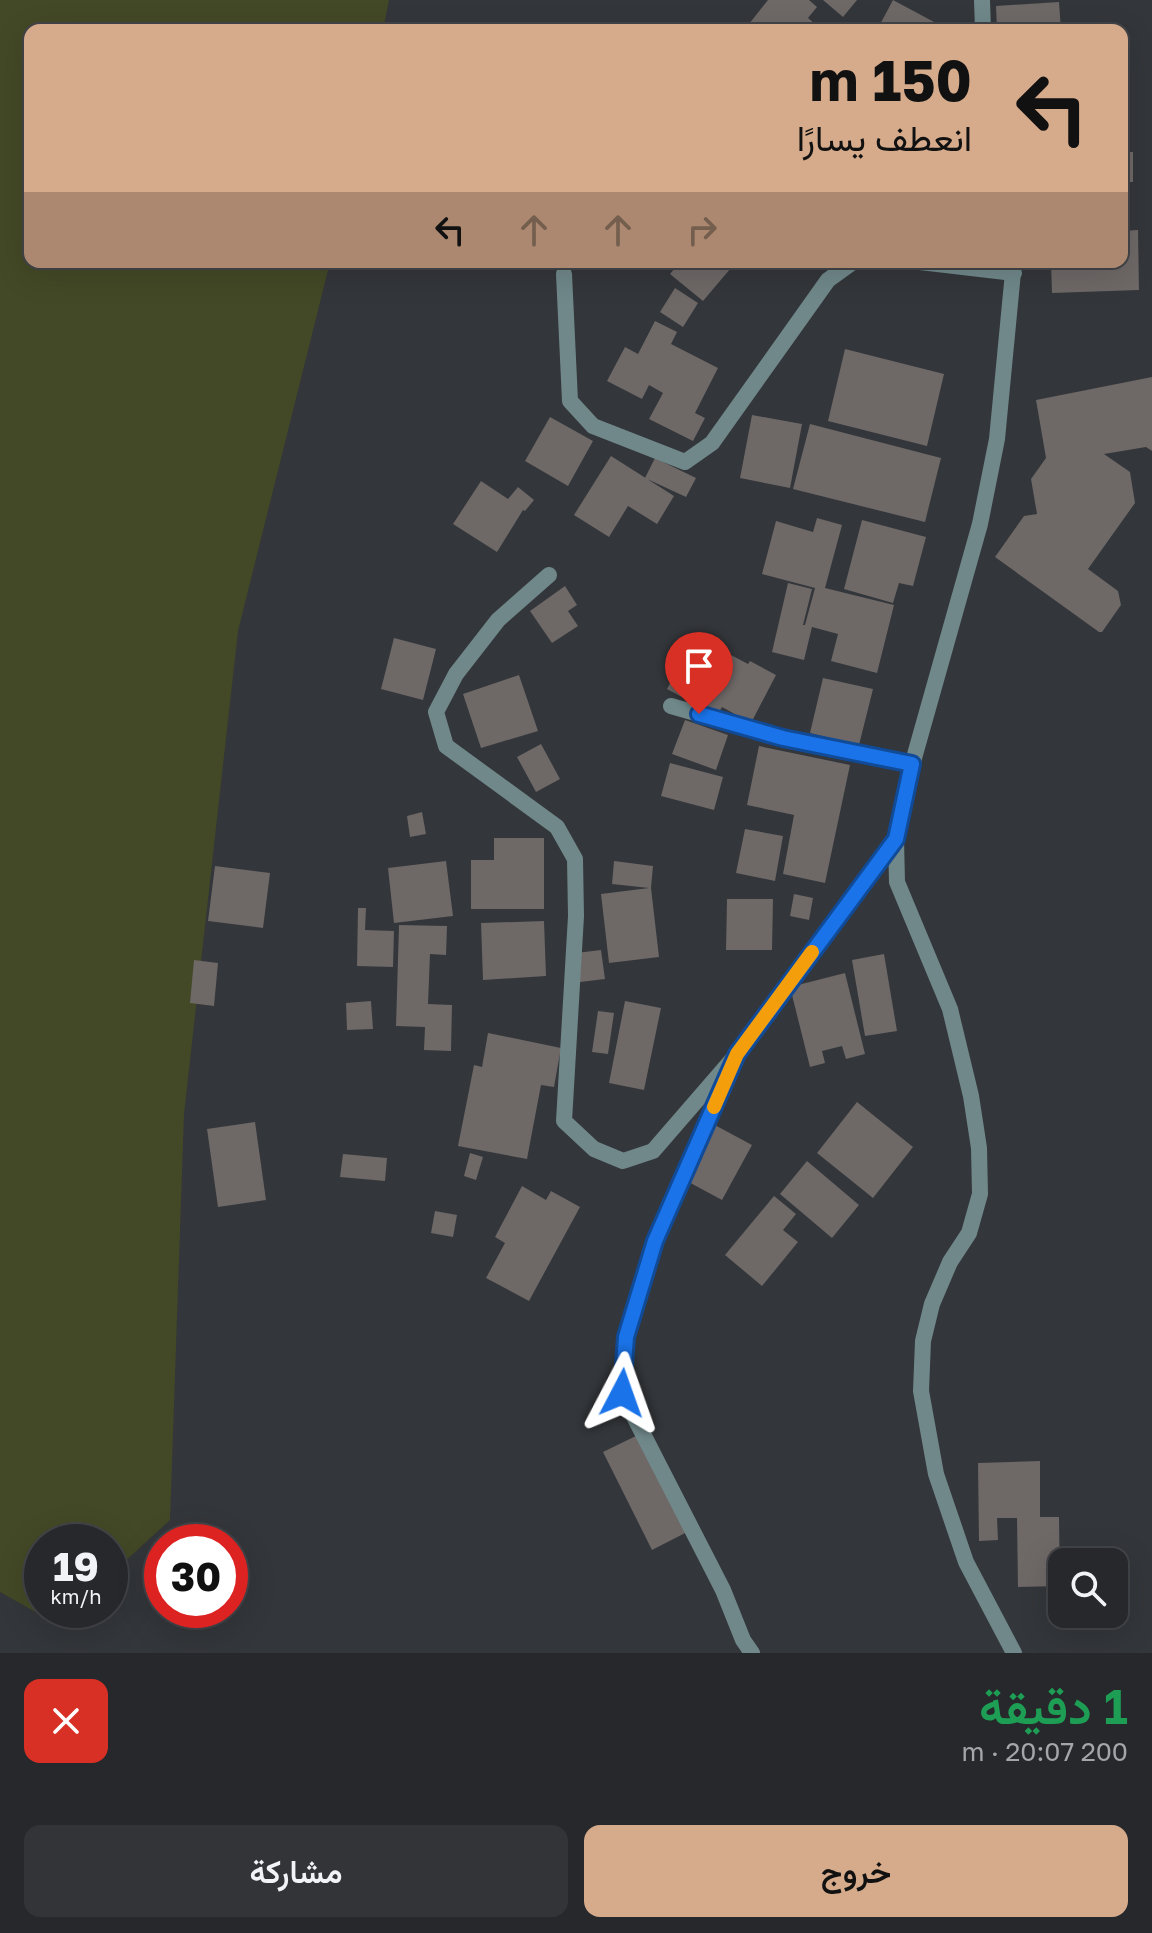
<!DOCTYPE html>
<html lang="ar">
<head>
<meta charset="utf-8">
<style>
	body { margin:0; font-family:"Golos Text",Vazirmatn,sans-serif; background:#323438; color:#f1f3f6; direction:rtl; height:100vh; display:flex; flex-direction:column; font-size:30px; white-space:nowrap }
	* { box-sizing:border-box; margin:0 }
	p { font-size:26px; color:#a4a6a9 }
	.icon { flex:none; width:44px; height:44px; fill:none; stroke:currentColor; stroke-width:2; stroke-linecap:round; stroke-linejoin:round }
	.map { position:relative; height:1653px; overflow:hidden; direction:ltr }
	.sheet { display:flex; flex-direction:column; background:#26282c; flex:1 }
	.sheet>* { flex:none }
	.guide { position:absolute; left:24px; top:24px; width:1104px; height:244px; border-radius:16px; box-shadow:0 8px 32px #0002,0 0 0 2px #424448; direction:rtl; background:#d6ab8b; color:#111; overflow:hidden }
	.fabs { position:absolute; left:1048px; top:1548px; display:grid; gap:16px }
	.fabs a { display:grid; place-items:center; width:80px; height:80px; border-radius:16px; background:#26282c; box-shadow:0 8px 32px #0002,0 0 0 2px #424448; font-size:40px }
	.speed { position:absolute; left:24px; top:1524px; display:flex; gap:16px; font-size:40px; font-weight:700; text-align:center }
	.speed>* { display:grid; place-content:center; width:104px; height:104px; border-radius:50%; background:#26282c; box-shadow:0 8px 32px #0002,0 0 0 2px #424448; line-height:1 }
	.speed small { font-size:20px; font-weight:400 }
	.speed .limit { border:12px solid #d22; background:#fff; color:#111 }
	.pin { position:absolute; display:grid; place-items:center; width:68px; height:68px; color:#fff; margin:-82px -34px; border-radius:50% 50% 50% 0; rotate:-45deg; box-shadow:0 0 8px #0007 }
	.pin .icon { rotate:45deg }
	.me { position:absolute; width:88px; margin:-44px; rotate:4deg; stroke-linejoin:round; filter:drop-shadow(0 0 6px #0008) }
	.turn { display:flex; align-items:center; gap:28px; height:168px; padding:0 24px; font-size:36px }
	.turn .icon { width:104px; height:104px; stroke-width:2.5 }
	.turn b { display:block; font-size:56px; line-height:68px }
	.lanes { display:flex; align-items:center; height:76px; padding:0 24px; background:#0003; justify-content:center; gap:40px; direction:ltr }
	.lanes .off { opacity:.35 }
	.round { display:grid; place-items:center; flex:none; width:84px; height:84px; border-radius:16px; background:#323438 }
	.head { display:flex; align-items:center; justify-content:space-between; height:136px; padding:0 24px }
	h1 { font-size:48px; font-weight:600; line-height:60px; color:#1e9e55 }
	.primary-button { display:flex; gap:16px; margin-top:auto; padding:16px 24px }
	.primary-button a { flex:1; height:92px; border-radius:16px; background:#d6ab8b; color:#111; font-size:32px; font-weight:600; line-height:92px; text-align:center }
	.primary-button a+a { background:#323438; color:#f1f3f6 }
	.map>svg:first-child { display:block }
	.green { fill:#434926 }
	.building { fill:#6e6867 }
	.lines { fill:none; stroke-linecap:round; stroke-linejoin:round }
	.minor { stroke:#70888a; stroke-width:16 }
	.route-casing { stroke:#114b97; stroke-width:20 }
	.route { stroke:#1a73e8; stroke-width:14 }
	.slow { stroke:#f59e0b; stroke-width:14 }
</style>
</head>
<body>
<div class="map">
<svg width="1152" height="1653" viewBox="0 0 1152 1653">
	<rect width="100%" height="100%" fill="#33363a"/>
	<path class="green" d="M0,0H389L383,30H30V262H330L238,631L184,1114L170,1520L110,1575V1542H42V1610H72L57,1624L0,1592Z"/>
	<path class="building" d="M768,0H809L817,7L808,18L822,30H746L745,29Z
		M823,0H857L843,17Z
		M893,0L949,30H877Z
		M1059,2L1061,30H997L996,6Z
		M1122,152H1133V182H1122Z
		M1138,230L1139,290L1052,293L1051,262H1122V231Z
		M680,262H736L703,301L670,274Z
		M675,288L698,303L683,327L660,312Z
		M655,321L677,332L671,344L718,368L695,413L705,418L693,441L649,419L663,393L649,385L642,399L607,381L625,347L638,354Z
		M845,349L944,374L927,446L828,421Z
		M1152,377V451L1146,447L1104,454L1130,472L1135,503L1088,569L1118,591L1121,605L1102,632H1099L995,557L1024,516L1037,514L1031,479L1046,458L1036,400Z
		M752,415L802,424L790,488L740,478Z
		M550,417L593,441L568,486L525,461Z
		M810,424L941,458L925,522L793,489Z
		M611,456L674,496L657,524L628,506L609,537L574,515Z
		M655,458L696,478L686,497L645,478Z
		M481,481L508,499L518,487L534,500L525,511L523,510L497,552L453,524Z
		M817,518L842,525L825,588L894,605L877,673L831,661L838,634L812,627L804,660L772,652L788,583L812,589L803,625H805L815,588L762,574L776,521L813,532Z
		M862,520L926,537L913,586L899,583L893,603L844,589Z
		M565,586L577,605L568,611L578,626L552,643L530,611Z
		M695,636L748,664L750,661L776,675L751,723L722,707L717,716L667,689Z
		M394,638L436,649L423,700L381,689Z
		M519,675L538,731L481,748L463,694Z
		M823,678L873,689L859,745L810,733Z
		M685,720L728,735L716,770L672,754Z
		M541,744L560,779L536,792L517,757Z
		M759,746L850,765L825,883L783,874L794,815L747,805Z
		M670,763L723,777L714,810L661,796Z
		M422,812L426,834L410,837L407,816Z
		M745,829L783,836L775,881L736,873Z
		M494,838H544V909H471V860H494Z
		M446,861L453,916L394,923L388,868Z
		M614,861L653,866L651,888L659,957L609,963L601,894L649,888L612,884Z
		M215,866L270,873L263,928L208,921Z
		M794,894L813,898L809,920L790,916Z
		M727,899H773L772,950H726Z
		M358,908H366L365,930L394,931L393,967L357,966Z
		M544,921L546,976L483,980L481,923Z
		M399,925L447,926L446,955L430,954L428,1004L452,1005L451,1051L424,1050L425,1027L396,1026Z
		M601,950L605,979L580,982L576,953Z
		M884,954L897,1031L865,1036L852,960Z
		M194,960L218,963L214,1006L190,1003Z
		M845,973L865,1054L846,1059L842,1046L822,1051L825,1063L810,1067L790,987Z
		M371,1001L373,1029L347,1030L346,1003Z
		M625,1001L661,1008L644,1090L609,1083Z
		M598,1011L614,1013L608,1054L592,1052Z
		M488,1033L561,1048L554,1087L541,1085L527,1159L458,1146L474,1065L482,1067Z
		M857,1102L913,1147L873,1198L817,1153Z
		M255,1122L266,1200L218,1207L207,1129Z
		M713,1124L752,1145L722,1200L683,1179Z
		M470,1153L483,1157L476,1180L464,1176Z
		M343,1154L387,1158L385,1181L340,1177Z
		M807,1161L859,1205L832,1238L780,1194Z
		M522,1186L546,1200L551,1191L580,1207L529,1301L486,1278L505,1243L495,1237Z
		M774,1196L796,1214L783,1230L798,1242L762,1286L725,1255Z
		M435,1211L457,1215L453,1237L431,1233Z
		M642,1433L691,1530L652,1550L603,1452Z
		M1040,1461V1517H1059L1060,1586L1018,1587L1017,1518H997L998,1540L979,1541L978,1463Z"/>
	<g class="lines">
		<path class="minor" d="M982,0L983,30
			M920,262L1014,273
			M1014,262L997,439L980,524L905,790L896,839L897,882L950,1009L971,1096L979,1148L980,1194L969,1233L950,1262L932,1304L923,1341L921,1391L936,1474L966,1562L1014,1653
			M564,274L570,401L593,426L685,462L712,443L828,280L853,262
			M549,575L498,620L456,674L436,712L446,746L557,827L575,859L576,916L564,1121L594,1149L623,1161L653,1151L737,1054L896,839
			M671,706L783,738L912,764
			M730,1070L655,1241L626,1337L622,1393L723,1590L743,1640L752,1653"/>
	</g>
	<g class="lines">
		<g class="route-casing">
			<path id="route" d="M622,1393L626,1337L655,1241L737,1054L896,839L912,764L783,738L699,714"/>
		</g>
		<use href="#route" class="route"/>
		<path class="slow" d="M714,1107L737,1054L812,952"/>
	</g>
</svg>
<div class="fabs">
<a><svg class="icon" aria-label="search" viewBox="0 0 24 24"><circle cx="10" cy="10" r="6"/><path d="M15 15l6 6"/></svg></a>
</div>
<div class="speed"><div>19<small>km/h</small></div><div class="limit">30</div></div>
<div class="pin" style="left:699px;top:714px;background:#d93025"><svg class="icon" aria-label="arrive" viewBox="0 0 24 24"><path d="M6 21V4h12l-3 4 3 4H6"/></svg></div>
<svg class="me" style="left:622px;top:1393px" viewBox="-20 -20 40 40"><path d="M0-17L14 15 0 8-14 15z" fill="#1a73e8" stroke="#fff" stroke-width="4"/></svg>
<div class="guide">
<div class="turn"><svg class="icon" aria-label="left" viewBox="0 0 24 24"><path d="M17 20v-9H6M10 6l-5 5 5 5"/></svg><div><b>150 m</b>انعطف يسارًا</div></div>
<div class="lanes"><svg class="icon" aria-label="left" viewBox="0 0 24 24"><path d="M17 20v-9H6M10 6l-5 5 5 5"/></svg><svg class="icon off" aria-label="ahead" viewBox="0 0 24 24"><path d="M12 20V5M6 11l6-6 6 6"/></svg><svg class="icon off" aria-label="ahead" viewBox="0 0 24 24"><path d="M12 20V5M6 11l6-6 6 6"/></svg><svg class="icon off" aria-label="right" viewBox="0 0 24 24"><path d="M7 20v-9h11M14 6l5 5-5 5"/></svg></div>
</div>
</div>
<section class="sheet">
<div class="head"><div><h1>1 دقيقة</h1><p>200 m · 20:07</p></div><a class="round" style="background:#d93025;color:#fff"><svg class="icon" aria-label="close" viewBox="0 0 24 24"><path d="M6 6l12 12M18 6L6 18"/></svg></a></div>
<div class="primary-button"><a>خروج</a><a>مشاركة</a></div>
</section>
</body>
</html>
